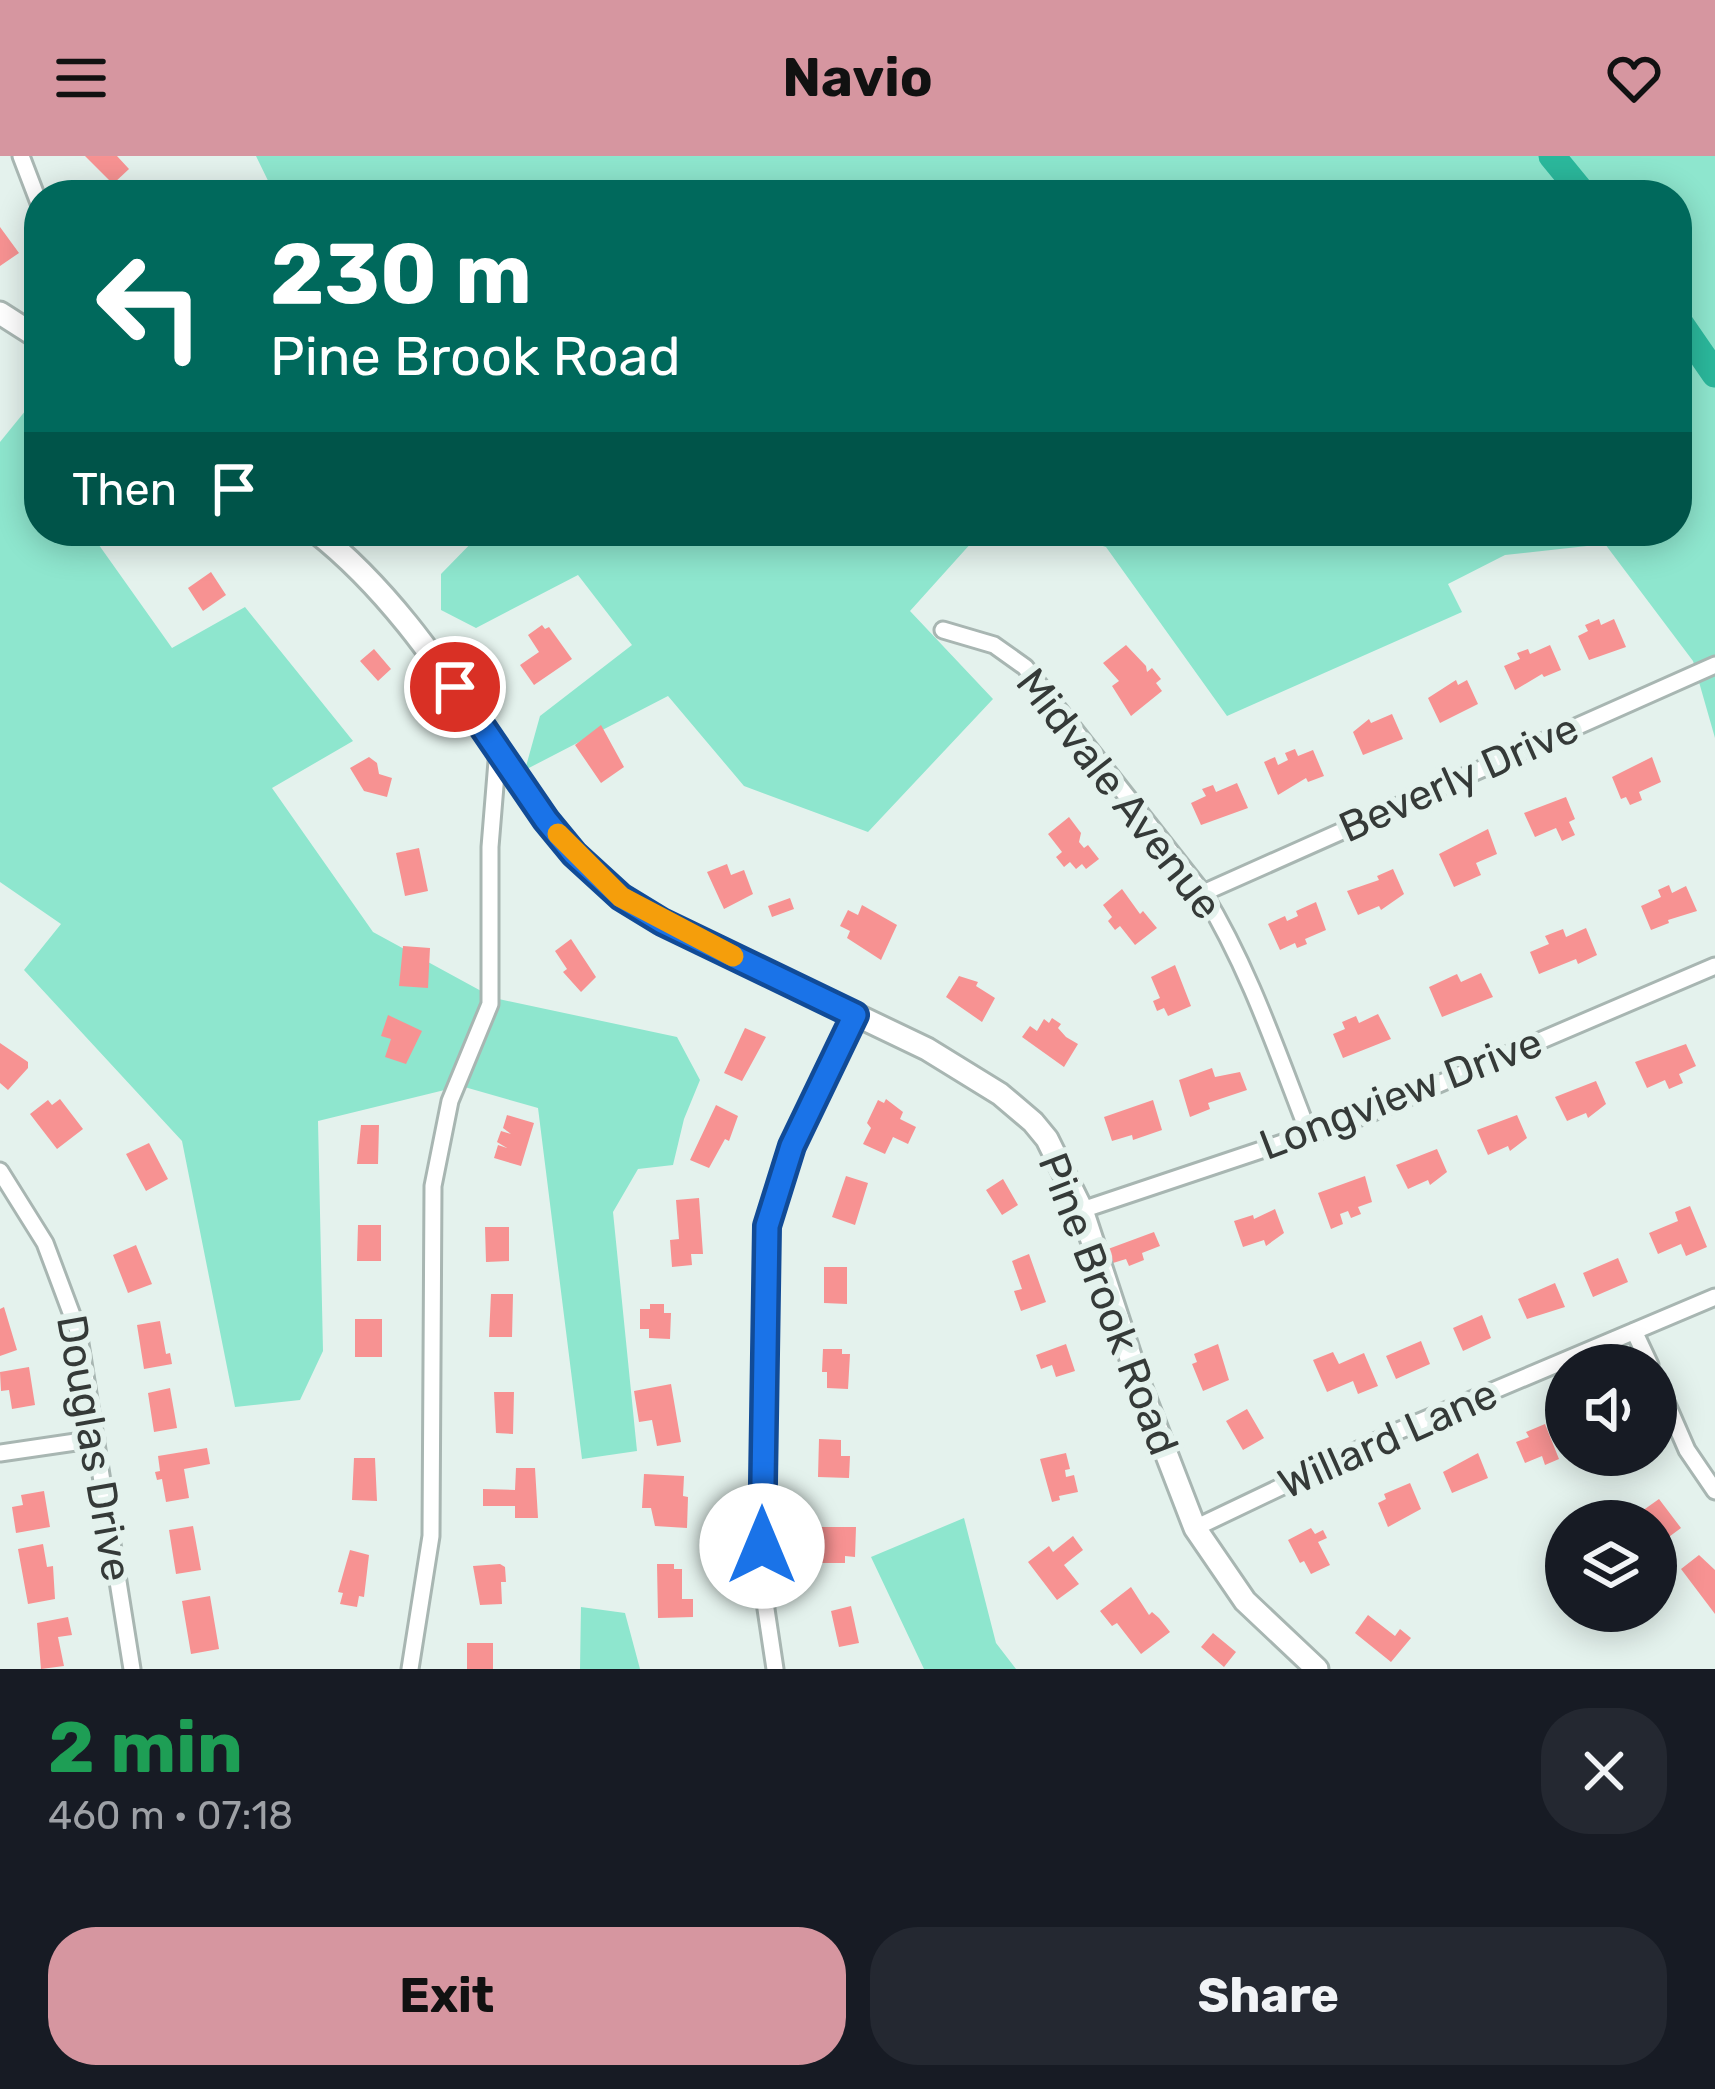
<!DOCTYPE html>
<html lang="en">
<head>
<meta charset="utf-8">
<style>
	body { margin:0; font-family:Rubik,sans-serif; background:#242831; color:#f1f3f6; height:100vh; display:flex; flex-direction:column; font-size:45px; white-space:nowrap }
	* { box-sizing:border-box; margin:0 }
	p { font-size:39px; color:#9ea1a6 }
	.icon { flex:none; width:66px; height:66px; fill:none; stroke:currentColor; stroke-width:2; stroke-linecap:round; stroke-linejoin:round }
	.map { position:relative; height:1513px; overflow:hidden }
	.drawer { display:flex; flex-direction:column; background:#171b24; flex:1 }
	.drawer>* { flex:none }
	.top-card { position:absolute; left:24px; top:24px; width:1668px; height:366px; border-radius:48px; box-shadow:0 6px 30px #0003; background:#00695c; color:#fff; overflow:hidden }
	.fabs { position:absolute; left:1545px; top:1188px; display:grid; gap:24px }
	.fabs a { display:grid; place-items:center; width:132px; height:132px; border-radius:50%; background:#171b24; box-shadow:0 6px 30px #0003; font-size:60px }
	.pin { position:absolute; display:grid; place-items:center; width:102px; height:102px; color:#fff; margin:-51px; border:6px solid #fff; border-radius:50%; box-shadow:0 3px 12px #0007 }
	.me { position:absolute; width:132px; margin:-66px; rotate:0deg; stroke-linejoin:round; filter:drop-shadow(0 0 9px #0008) }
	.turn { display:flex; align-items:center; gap:42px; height:252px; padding:0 48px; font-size:54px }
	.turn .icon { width:156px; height:156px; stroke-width:2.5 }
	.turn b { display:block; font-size:84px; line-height:102px }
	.then { display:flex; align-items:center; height:114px; padding:0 48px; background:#0003; gap:24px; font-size:45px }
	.round { display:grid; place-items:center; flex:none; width:126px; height:126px; border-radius:48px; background:#242831 }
	.overview { display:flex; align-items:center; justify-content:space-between; height:204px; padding:0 48px }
	h1 { font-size:72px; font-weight:700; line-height:90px; color:#1e9e55 }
	.action { display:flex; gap:24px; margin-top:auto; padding:24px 48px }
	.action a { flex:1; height:138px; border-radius:48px; background:#d696a0; color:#111; font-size:48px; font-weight:700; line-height:138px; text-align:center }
	.action a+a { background:#242831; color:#f1f3f6 }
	header { display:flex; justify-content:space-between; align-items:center; height:156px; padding:0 48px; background:#d696a0; color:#111; font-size:54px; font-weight:700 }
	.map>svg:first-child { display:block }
	.green { fill:#8ee6ce }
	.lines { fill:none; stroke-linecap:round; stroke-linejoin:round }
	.river { stroke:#2bb89c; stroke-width:27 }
	.building { fill:#f79292 }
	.street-casing { stroke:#a8b6b2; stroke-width:21 }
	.secondary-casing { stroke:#a8b6b2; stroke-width:27 }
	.street { stroke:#fff; stroke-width:15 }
	.secondary { stroke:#fff; stroke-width:21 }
	.route-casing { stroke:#114b97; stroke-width:30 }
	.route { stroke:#1a73e8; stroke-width:21 }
	.slow { stroke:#f59e0b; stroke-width:21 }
	.labels { text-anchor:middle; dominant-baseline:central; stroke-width:12; stroke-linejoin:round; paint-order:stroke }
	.street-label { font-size:42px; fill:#353a38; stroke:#e4f2ed }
</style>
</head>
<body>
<header><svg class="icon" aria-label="menu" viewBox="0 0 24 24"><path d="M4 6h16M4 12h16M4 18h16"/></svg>Navio<svg class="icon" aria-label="heart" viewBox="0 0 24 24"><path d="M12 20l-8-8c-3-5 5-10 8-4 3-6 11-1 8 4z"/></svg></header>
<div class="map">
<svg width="1715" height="1513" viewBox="0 0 1715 1513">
	<rect width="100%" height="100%" fill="#e4f2ed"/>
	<path class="green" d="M256,0H1715V582L1693,505L1605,388L1505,399L1448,428L1462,456L1227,560L1106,391L1054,375H1677V39H275Z
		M39,238V375H89L172,492L245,451L353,585L272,632L373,776L494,842L677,881L700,924L684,963L673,1009L638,1013L613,1056L637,1295L582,1303L538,952L461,930L318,965L323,1195L300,1244L235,1251L182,985L24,814L61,768L0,726V286Z
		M483,375H982L910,455L993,543L868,676L744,630L668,540L525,614L540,560L632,489L578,419L476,472L441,454V418Z
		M964,1362L996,1487L1016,1513H924L871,1401Z
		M581,1451L625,1457L640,1513H580Z"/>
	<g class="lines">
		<path class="river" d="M1552,0L1584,39
			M1677,163L1715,218"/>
	</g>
	<path class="building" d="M85,0H117L129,13L113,28Z
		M0,71L19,97L0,110Z
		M211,416L226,439L203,455L188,432Z
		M1599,463L1601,469L1614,463L1626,491L1589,504L1578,480L1588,475L1585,469Z
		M542,469L545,473L549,471L572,503L534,529L520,509L539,496L528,479Z
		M1126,489L1146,510L1147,516L1152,512L1161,523L1156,527L1162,535L1131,560L1112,530L1119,525L1103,507Z
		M1550,489L1561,514L1544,521L1542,518L1515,534L1504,510L1520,503L1517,497L1528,493L1530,498Z
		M374,493L391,513L378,525L360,505Z
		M1456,524L1458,529L1467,524L1478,548L1440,567L1428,542Z
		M1392,558L1403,583L1363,599L1353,576L1369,563L1371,567Z
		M601,569L624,611L601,627L575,589Z
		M1295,593L1298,600L1313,594L1324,620L1308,626L1306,622L1278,639L1264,606L1275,601L1278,609L1288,604L1285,597Z
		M369,601L377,607L379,618L392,622L387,641L364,635L350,612Z
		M1652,601L1661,626L1639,636L1642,644L1630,649L1626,641L1621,643L1612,621Z
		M1237,627L1248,652L1201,669L1191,647L1206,640L1202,633L1213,629L1216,636Z
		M1566,641L1575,663L1569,666L1575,679L1562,685L1556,672L1535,681L1524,657Z
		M1069,661L1081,677L1079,686L1084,692L1088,689L1099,703L1086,713L1082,708L1076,713L1070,706L1064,711L1056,701L1062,696L1048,678Z
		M1488,673L1497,698L1476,707L1481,719L1454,731L1439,698Z
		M419,692L428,735L405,740L396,697Z
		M727,708L731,719L744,714L753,738L724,753L707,716Z
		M1393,713L1404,738L1381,754L1379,750L1358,759L1347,735L1379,724L1377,720Z
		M1669,729L1672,737L1686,730L1697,755L1668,764L1669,767L1651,774L1641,750L1661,741L1658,734Z
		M1122,733L1140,758L1143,755L1157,772L1135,789L1120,770L1115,774L1108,765L1112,761L1103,749Z
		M790,742L794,753L772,761L768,750Z
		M1316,746L1326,774L1305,783L1307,788L1297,792L1295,787L1280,794L1268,768L1285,760L1287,765L1298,760L1296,755Z
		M862,749L897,769L881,804L847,782L850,775L840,770L848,754L858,759Z
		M1586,772L1597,799L1578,808L1576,803L1539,818L1530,796L1549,788L1545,780L1563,773L1566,781Z
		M571,783L596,821L581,836L563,816L567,813L555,795Z
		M403,790L430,792L428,832L399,830Z
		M1175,809L1191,850L1168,860L1164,852L1157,855L1153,845L1160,842L1151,821Z
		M1481,817L1493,841L1442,861L1429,831L1457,818L1461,826Z
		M959,820L978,826L976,830L995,842L982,866L946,841Z
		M1378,858L1391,883L1343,902L1333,878L1345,873L1342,866L1356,860L1359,867Z
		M388,859L422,875L406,908L385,901L391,883L381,880Z
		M1052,862L1061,868L1058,872L1066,881L1078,888L1064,911L1022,881L1030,870L1037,875L1044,863L1049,867Z
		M745,872L766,881L742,925L724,917Z
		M0,887L28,906V912L8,934L0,927Z
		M1686,888L1696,910L1679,918L1683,927L1669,933L1665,924L1647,932L1635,906Z
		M1212,912L1215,921L1240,916L1247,934L1208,947L1210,953L1190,961L1179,924Z
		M1596,925L1606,948L1588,962L1586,957L1567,965L1555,941Z
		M60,943L83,973L57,993L30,958L48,944L52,949Z
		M886,943L903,956L900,963L916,971L908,988L893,981L885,998L863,988L871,972L867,967L878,944L884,947Z
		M1153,944L1162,974L1133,984L1132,979L1112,985L1104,961Z
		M716,949L738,960L729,985L725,983L709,1012L690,1004Z
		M507,959L534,967L521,1010L494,1002L498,989L507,992L497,986L501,975L511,978L503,972Z
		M1517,959L1527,982L1510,995L1508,990L1488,999L1477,974Z
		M361,969H379L378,1008H357Z
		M149,987L168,1023L146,1035L126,998Z
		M1437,993L1447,1016L1430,1029L1428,1024L1408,1033L1396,1009Z
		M846,1020L868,1027L855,1069L832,1061Z
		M1365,1020L1372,1046L1358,1051L1361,1058L1351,1062L1348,1055L1340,1058L1343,1068L1331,1073L1318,1037Z
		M1003,1023L1018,1049L1002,1059L986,1034Z
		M699,1042L703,1098H691L692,1109L672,1111L670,1084L679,1083L676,1044Z
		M1690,1050L1707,1091L1686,1100L1681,1088L1658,1098L1649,1077L1678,1065L1675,1056Z
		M1275,1053L1284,1077L1266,1090L1264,1084L1243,1091L1234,1065L1253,1059L1254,1063Z
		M358,1069H381V1105H357Z
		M485,1071H509V1105L486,1106Z
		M1154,1076L1160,1090L1142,1097L1144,1104L1129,1110L1126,1103L1113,1107L1108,1093Z
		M136,1089L152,1128L128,1137L113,1099Z
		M1029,1098L1046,1146L1021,1155L1014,1135L1022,1133L1012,1105Z
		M1618,1102L1628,1126L1593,1141L1583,1117Z
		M824,1111H847V1148L824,1147Z
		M1555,1127L1565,1151L1527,1163L1518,1143Z
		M491,1138H513L512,1181H489Z
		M650,1148H664V1157H671L670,1183L649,1182V1173H640V1153H650Z
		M4,1151L17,1194L0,1200V1153Z
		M1482,1159L1491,1182L1463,1195L1453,1172Z
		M355,1163H382V1201H355Z
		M160,1165L166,1198L170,1197L172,1208L144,1213L137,1169Z
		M1421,1185L1430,1208L1396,1223L1386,1200Z
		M1066,1188L1075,1215L1056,1221L1052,1209L1041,1213L1036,1199Z
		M1218,1188L1229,1224L1203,1235L1192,1208L1197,1206L1194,1198Z
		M823,1193H842V1198H850L848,1233L827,1232V1216H822Z
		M1333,1196L1339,1208L1364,1197L1378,1230L1358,1238L1353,1225L1327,1236L1313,1204Z
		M29,1211L35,1249L12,1253L9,1234L1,1235L0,1216Z
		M671,1228L681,1286L657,1290L652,1264L639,1266L634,1235Z
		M170,1232L177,1272L154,1276L148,1237Z
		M494,1236H514L513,1278L496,1277Z
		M1247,1253L1264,1282L1243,1294L1226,1265Z
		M1545,1268L1559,1303L1545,1309L1542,1300L1525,1307L1516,1286L1529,1281L1526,1276Z
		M819,1283L841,1284V1300H850L849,1322L818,1321Z
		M207,1292L210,1308L184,1313L189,1342L166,1346L162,1323L157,1324L155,1316L160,1315L158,1300Z
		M1066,1297L1070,1313L1065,1314L1066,1321L1074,1319L1078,1336L1059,1340L1060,1344L1052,1346L1040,1303Z
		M1478,1297L1488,1322L1452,1337L1443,1316Z
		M354,1302H375L377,1345L352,1344Z
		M516,1312H535L538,1362H515V1350H483V1333L515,1334Z
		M644,1318L684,1320L683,1340L688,1341L687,1372L655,1370L651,1352H642Z
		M1410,1327L1421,1353L1388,1371L1378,1347L1386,1343L1384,1338Z
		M44,1335L50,1371L16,1377L12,1351L23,1349L21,1339Z
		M1659,1343L1681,1372L1662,1386L1656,1379V1365H1628Z
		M193,1370L201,1414L176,1418L169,1374Z
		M820,1371H856L855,1401L845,1400V1407H819Z
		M1311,1372L1315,1378L1323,1374L1327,1382L1318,1386L1330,1409L1311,1418L1304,1405L1300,1407L1288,1384Z
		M1073,1380L1083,1394L1064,1409L1079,1428L1057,1444L1028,1406L1049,1390L1053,1396Z
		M43,1388L47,1411L53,1410L55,1443L28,1448L18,1393Z
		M350,1394L369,1399L364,1441L359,1440L357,1451L340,1448L343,1437L338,1436Z
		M1699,1399L1715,1414V1458L1681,1413Z
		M500,1408L505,1411L506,1426H501L502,1448L480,1449L473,1410Z
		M657,1408H674V1413H682V1443H693V1461L658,1462Z
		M1131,1431L1149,1459L1152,1456L1159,1462L1170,1476L1141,1498L1117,1467L1112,1470L1100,1455Z
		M210,1440L219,1493L191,1498L182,1445Z
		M851,1450L859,1487L839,1491L831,1455Z
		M1368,1459L1395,1480L1400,1473L1411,1482L1391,1506L1355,1477Z
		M68,1461L72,1479L58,1481L64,1510L41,1513L37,1467Z
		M1213,1477L1236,1496L1224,1511L1201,1491Z
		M467,1487H493V1513H467Z"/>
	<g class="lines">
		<g class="street-casing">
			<path id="street" d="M21,0L39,47
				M943,474L994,489L1025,511L1203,737C1249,812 1277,896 1309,978
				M1203,737L1715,509
				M0,1015L45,1087L78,1175L132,1513
				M1082,1054L1366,959L1715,810
				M1634,1175L1650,1209
				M1656,1223L1687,1294L1715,1335
				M0,1297L96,1283
				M1195,1372L1398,1275L1715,1141
				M410,1513L431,1380L433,1030L450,945L490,848V691L498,593
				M775,1513L763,1433V1167L767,1070L792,990L855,859"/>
		</g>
		<g class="secondary-casing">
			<path id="secondary" d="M0,157L39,182
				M315,375C389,433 440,510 493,587C541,657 585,725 662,766L927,893L1000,938L1033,966L1047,983L1082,1054L1139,1227L1195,1372L1245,1445L1317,1513"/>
		</g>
		<use href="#street" class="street"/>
		<use href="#secondary" class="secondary"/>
	</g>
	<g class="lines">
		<g class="route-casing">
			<path id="route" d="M455,531L546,664L574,698L621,741L662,766L855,859L792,990L767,1070L762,1390"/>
		</g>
		<use href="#route" class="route"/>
		<path class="slow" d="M558,678L621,741L733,800"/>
	</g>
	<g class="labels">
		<g class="street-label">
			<text transform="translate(1459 622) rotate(-24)">Beverly Drive</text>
			<text transform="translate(1119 638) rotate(52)">Midvale Avenue</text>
			<text transform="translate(1401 938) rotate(-21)">Longview Drive</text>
			<text transform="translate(1108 1148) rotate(69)">Pine Brook Road</text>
			<text transform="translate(1388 1283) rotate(-24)">Willard Lane</text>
			<text transform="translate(94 1292) rotate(80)">Douglas Drive</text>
		</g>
	</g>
</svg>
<div class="fabs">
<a><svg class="icon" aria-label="sound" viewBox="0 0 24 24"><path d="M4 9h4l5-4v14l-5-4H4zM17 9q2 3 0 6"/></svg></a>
<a><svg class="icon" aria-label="layers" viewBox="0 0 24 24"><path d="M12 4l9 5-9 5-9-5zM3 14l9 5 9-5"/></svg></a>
</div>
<div class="pin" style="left:455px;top:531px;background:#d93025"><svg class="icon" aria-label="arrive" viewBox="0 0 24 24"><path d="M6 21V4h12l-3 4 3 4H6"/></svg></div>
<svg class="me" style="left:762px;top:1390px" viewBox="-20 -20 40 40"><circle r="19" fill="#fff"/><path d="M0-13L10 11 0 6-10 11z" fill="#1a73e8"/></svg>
<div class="top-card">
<div class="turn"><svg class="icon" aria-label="left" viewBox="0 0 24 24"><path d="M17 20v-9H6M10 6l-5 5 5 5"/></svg><div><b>230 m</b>Pine Brook Road</div></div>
<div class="then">Then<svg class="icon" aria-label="arrive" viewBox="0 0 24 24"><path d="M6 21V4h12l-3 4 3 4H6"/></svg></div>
</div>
</div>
<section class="drawer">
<div class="overview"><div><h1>2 min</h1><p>460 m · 07:18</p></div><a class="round"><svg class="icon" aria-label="close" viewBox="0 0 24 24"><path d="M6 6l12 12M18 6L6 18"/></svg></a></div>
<div class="action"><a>Exit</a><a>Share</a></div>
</section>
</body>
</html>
